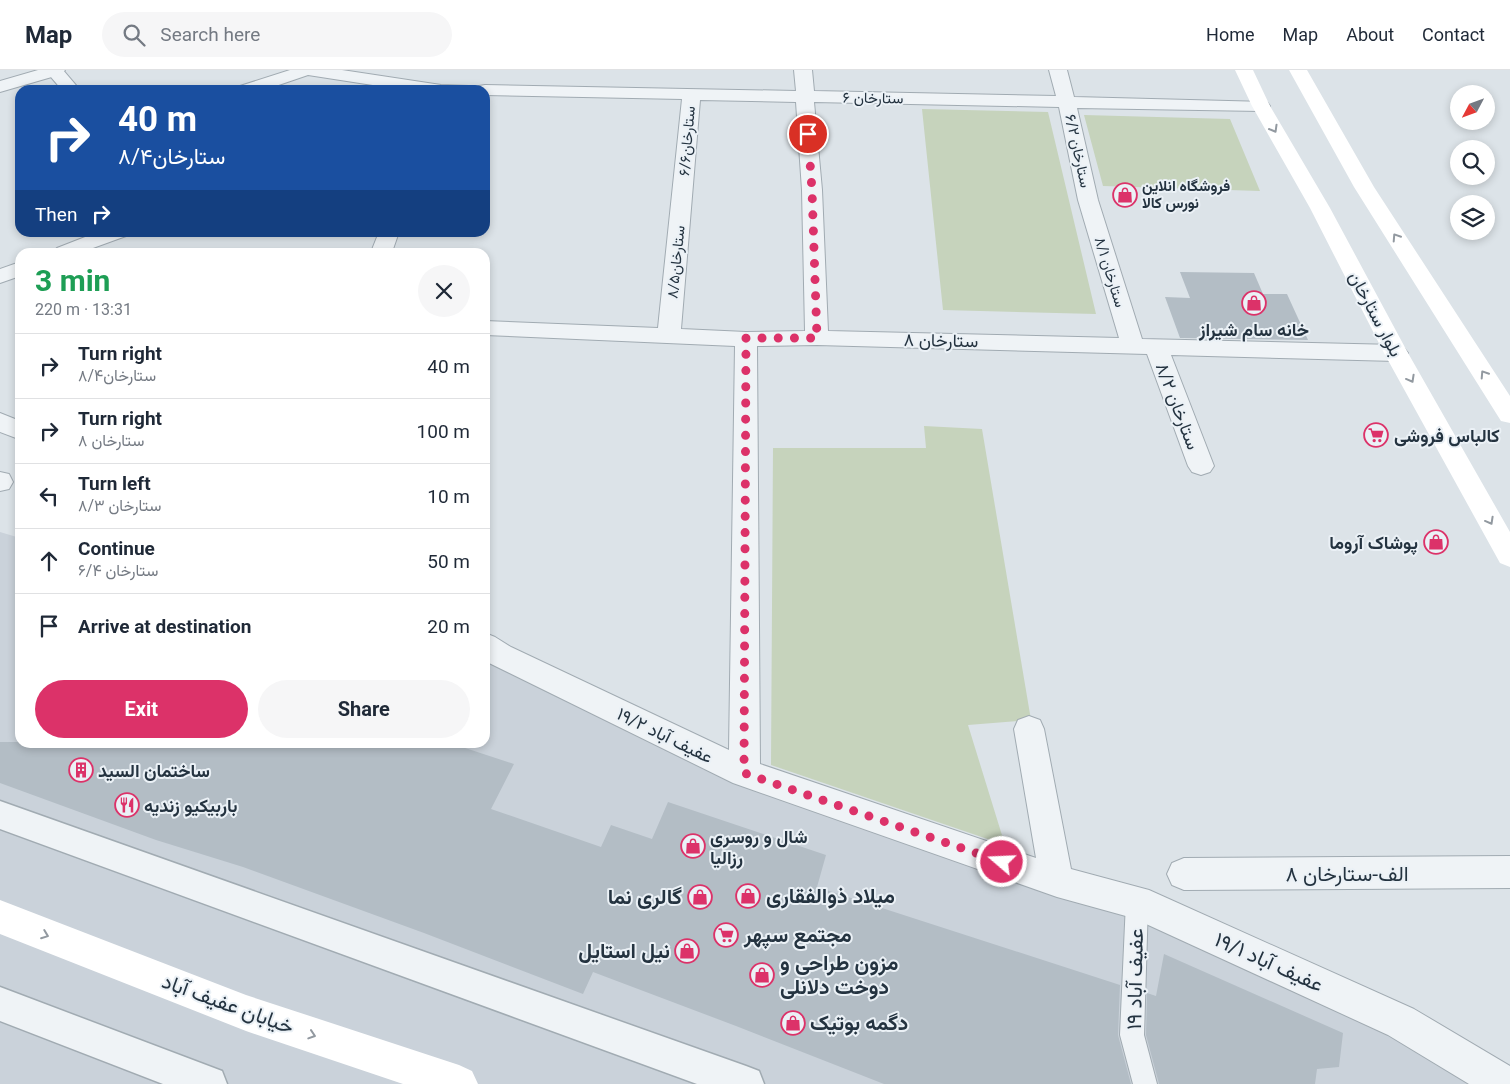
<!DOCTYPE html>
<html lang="en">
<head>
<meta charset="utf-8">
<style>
	body { margin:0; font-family:Roboto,Vazirmatn,sans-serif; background:#f6f6f7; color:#1f2937; height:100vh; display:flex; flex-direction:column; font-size:19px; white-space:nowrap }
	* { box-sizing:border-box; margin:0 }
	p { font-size:16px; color:#747a83 }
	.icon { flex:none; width:28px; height:28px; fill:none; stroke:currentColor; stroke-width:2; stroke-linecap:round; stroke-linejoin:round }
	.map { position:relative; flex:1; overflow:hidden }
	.sheet { position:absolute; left:15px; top:178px; width:475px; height:500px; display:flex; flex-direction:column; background:#fff; border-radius:15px; box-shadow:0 2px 8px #0003 }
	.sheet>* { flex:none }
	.hud { position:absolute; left:15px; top:15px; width:475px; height:152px; border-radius:15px; box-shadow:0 2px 8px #0003; background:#1a4fa0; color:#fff; overflow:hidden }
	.needle { width:32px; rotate:229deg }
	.fabs { position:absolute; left:1450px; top:15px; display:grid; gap:10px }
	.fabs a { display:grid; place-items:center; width:45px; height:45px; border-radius:50%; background:#fff; box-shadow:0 2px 8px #0003; font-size:25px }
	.pin { position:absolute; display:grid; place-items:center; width:42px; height:42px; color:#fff; margin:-21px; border:2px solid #fff; border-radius:50%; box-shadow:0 1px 5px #0007 }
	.me { position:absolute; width:55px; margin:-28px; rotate:289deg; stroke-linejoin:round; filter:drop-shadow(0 0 4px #0008) }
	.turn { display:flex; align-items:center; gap:18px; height:105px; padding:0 20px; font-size:22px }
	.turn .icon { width:65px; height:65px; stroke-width:2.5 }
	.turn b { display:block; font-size:35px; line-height:42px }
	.then { display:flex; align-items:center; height:48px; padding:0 20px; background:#0003; gap:10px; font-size:19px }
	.round { display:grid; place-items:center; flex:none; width:52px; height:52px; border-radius:26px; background:#f6f6f7 }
	.overview { display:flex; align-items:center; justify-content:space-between; height:85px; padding:0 20px }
	h1 { font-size:30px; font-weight:700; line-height:38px; color:#1e9e55 }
	.button { display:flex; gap:10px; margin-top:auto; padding:10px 20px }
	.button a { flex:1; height:58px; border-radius:30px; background:#dc3269; color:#fff; font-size:20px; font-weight:700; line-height:58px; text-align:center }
	.button a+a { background:#f6f6f7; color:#1f2937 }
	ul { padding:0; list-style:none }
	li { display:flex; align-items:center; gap:15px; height:65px; padding:0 20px; border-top:1px solid #e0e1e3 }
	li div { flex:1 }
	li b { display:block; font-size:19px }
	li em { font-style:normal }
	header { display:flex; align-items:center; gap:30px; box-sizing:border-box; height:70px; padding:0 25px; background:#fff; border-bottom:1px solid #e0e1e3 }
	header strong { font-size:24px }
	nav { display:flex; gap:28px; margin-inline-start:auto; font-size:18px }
	.search { width:350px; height:45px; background:#f6f6f7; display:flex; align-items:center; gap:12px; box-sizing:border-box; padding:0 18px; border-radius:28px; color:#747a83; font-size:19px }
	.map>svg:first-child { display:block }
	.built { fill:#cad2da }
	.green { fill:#c6d3bc }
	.building { fill:#b3bdc5 }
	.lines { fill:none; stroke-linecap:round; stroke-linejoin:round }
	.service-casing { stroke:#a1abb2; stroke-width:2 }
	.pedestrian-casing { stroke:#a1abb2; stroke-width:3 }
	.minor-casing { stroke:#a1abb2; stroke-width:2 }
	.tertiary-casing { stroke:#a1abb2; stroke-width:2 }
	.service { fill:#eff3f6; fill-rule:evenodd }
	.pedestrian { fill:#eff3f6; fill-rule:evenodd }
	.minor { fill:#eff3f6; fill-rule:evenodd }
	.tertiary { fill:#eff3f6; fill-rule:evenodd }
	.secondary { fill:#fff; fill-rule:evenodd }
	.oneway { stroke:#9299a0 }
	.route { stroke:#dc3269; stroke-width:9; stroke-dasharray:0 16.2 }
	.labels { text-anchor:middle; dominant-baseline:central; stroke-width:4; stroke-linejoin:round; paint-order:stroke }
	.far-street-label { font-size:15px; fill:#243340; stroke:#ebf1f6 }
	.far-poi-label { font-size:15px; font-weight:bold; fill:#243340; stroke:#ebf1f6; text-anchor:start }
	.street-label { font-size:18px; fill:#243340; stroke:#ebf1f6 }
	.poi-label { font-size:18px; font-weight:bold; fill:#243340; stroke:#ebf1f6; text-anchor:start }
	.near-street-label { font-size:21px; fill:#243340; stroke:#ebf1f6 }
	.near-poi-label { font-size:21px; font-weight:bold; fill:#243340; stroke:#ebf1f6; text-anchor:start }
</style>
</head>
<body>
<header>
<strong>Map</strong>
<div class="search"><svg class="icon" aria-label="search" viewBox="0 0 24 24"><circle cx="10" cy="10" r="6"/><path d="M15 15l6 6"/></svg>Search here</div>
<nav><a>Home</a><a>Map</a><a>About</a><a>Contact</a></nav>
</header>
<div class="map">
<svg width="1510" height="1014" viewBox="0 0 1510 1014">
	<rect width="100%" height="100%" fill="#dce3e8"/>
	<path class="built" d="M0,462L20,468V672H485V571L676,680L1120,838L1504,1014H0Z"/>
	<path class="green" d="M922,39L1048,42L1096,244L943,240Z
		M1084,45L1230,49L1260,121L1103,116Z
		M924,356L982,359L1031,650L968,655L1005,775L771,695L773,378H926Z"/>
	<path class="building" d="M1180,202L1254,203L1263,224H1287L1308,270L1180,268L1165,227L1190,228Z
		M0,672H447L514,694L491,739L601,777L611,755L652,769L668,732L826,785L817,817L1120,915L1118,965L1131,1014H884L736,956L593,902L583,924L424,863L243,797L156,770L0,713Z
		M1164,884L1343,963L1339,997L1317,999L1315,1014H1159L1146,965L1147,923L1156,926Z"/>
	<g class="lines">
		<g class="service-casing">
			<path id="service" d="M1137,821L1145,825L1148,832L1144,965L1157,1014H1133L1120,965L1126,832L1129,825Z"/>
		</g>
		<g class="pedestrian-casing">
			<path id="pedestrian" d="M0,731L746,996L759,1001L764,1014H697L0,759Z
				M0,917L222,1001L227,1014H163L0,951Z"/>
		</g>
		<g class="minor-casing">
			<path id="minor" d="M45,0H63L80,20H62Z
				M290,0H342L441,15L469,16L472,20H405L308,5L264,20H237L240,16Z
				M794,0H812L814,21L1056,26L1049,0H1067L1074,27L1267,32L1270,36L1267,40L1261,41L1077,38L1098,130L1142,269L1396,275L1404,278L1408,283L1404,288L1396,291L1171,285L1214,396L1210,402L1201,405L1192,402L1188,396L1147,284L817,275L757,276L760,694L1036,788L1014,659L1018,650L1029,646L1040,650L1044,659L1071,799L1149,820L1414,939L1510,996V1014H1469L1388,965L1133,848L1057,827L733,713L485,591V563L495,567L511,577L729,680L735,276L485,265V251L658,258L682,29L485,25V20H476L479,16L485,15L796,21ZM700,30L796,32L802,120L805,261L746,262L681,259ZM814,32L1059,37L1078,130L1119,268L828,261L822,120Z
				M98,162H129L126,166L82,182H53L57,178Z
				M379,162H399L392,182H371Z
				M20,192V206L0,213V199Z
				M0,343L20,351V366L16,368L0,362Z
				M0,402L9,404L13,412L9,419L0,421Z
				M1510,786V818L1184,820L1172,815L1167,804L1172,793L1184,788Z"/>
		</g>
		<g class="tertiary-casing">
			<path id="tertiary" d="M38,0H65L62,4L0,22V11Z"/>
		</g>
		<use href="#service" class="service"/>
		<use href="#pedestrian" class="pedestrian"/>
		<use href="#minor" class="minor"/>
		<use href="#tertiary" class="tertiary"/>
		<path class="secondary" d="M1235,0H1253L1270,36L1330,138L1408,283L1510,462V497L1500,493L1384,283L1310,138L1252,36Z
			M1289,0H1307L1374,117L1510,326V353L1501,351L1354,117Z
			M0,830L246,925L459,995L472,1001L478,1014H403L246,961L0,864Z"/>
	</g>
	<defs><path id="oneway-chevron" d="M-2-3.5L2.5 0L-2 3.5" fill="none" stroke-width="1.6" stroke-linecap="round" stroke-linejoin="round" transform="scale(1.25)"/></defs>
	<g class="oneway">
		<use href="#oneway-chevron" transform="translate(1274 59) rotate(60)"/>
		<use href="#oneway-chevron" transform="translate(1396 167) rotate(-123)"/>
		<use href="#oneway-chevron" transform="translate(1484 304) rotate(-123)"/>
		<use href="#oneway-chevron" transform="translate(1411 309) rotate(61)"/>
		<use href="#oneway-chevron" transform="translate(1490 451) rotate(61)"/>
		<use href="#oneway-chevron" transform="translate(45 865) rotate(21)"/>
		<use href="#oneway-chevron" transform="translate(312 965) rotate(18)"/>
	</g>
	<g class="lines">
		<path class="route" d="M808,64L812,120L817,268H746L744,703L1002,792"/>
	</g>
	<defs>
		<g id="shop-ring" transform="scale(1.25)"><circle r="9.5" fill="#ebf1f6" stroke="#dc3269" stroke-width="1.5"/><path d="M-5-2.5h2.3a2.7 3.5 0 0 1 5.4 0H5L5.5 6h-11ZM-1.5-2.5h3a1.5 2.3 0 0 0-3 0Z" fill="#dc3269"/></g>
		<g id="supermarket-ring" transform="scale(1.25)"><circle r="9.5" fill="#ebf1f6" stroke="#dc3269" stroke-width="1.5"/><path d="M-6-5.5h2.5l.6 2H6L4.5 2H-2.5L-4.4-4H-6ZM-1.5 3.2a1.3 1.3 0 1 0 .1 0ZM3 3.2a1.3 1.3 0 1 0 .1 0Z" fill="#dc3269"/></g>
		<g id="building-ring" transform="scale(1.25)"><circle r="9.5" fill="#ebf1f6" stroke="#dc3269" stroke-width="1.5"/><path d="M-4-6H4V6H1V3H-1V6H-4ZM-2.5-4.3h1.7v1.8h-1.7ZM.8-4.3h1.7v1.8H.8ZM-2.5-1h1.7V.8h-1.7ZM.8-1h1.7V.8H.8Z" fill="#dc3269"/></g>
		<g id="restaurant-ring" transform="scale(1.25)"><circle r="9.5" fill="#ebf1f6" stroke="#dc3269" stroke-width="1.5"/><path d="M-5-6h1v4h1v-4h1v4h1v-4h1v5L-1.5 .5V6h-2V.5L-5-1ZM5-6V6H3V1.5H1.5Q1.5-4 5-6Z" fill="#dc3269"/></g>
	</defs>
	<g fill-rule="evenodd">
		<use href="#shop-ring" x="1125" y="125"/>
		<use href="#shop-ring" x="1254" y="233"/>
		<use href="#supermarket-ring" x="1376" y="365"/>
		<use href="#shop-ring" x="1436" y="472"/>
		<use href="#building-ring" x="81" y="700"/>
		<use href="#restaurant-ring" x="127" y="735"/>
		<use href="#shop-ring" x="693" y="776"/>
		<use href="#shop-ring" x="748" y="826"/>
		<use href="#shop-ring" x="700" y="827"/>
		<use href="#supermarket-ring" x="726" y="865"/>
		<use href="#shop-ring" x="687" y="881"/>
		<use href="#shop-ring" x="762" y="905"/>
		<use href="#shop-ring" x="793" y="953"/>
	</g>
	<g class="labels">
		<g class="far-street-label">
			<text transform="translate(873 28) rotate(1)">ستارخان ۶</text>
			<text transform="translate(687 71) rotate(-85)">ستارخان۶/۶</text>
			<text transform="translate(1078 81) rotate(78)">ستارخان ۶/۲</text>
			<text transform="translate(676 192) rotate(-84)">ستارخان۸/۵</text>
			<text transform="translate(1110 202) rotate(73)">ستارخان ۸/۱</text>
		</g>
		<g class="far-poi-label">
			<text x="1142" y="116">فروشگاه انلاین<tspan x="1142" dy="17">نورس کالا</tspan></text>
		</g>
		<g class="street-label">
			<text transform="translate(1376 244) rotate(62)">بلوار ستارخان</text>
			<text transform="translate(941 270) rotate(1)">ستارخان ۸</text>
			<text transform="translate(1178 336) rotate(69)">ستارخان ۸/۲</text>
			<text transform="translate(665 665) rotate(26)">عفیف آباد ۱۹/۲</text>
		</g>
		<g class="poi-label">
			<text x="1254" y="259" text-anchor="middle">خانه سام شیراز</text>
			<text x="1394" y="365">کالباس فروشی</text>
			<text x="1418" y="472" text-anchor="end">پوشاک آروما</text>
			<text x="98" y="700">ساختمان السید</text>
			<text x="144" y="735">باربیکیو زندیه</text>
			<text x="710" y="766">شال و روسری<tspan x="710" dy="21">رزالیا</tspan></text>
		</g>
		<g class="near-street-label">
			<text x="1347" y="804">۸ الف-ستارخان</text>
			<text transform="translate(1269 892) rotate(24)">عفیف آباد ۱۹/۱</text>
			<text transform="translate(1135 909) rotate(-89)">عفیف آباد ۱۹</text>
			<text transform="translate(228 934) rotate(20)">خیابان عفیف آباد</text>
		</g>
		<g class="near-poi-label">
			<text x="766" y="826">میلاد ذوالفقاری</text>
			<text x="682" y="827" text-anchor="end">گالری نما</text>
			<text x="744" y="865">مجتمع سپهر</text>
			<text x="670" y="881" text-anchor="end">نیل استایل</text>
			<text x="780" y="893">مزون طراحی و<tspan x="780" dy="24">دوخت دلانلی</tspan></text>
			<text x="810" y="953">دگمه بوتیک</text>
		</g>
	</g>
</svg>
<div class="fabs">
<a><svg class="needle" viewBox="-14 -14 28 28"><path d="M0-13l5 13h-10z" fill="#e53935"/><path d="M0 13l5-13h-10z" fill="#747a83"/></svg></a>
<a><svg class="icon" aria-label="search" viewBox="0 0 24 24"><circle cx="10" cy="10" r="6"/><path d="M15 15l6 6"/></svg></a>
<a><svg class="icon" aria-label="layers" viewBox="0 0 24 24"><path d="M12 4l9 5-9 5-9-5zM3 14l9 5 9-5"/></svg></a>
</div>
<div class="pin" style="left:808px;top:64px;background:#d93025"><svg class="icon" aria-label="arrive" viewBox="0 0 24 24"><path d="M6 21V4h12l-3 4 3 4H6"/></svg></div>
<svg class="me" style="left:1002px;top:792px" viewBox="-20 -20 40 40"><circle r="17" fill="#dc3269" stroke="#fff" stroke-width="3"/><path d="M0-11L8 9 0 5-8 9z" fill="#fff"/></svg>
<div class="hud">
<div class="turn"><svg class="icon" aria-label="right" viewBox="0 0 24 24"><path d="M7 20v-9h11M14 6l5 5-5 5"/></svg><div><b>40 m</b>ستارخان۸/۴</div></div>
<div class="then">Then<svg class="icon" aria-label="right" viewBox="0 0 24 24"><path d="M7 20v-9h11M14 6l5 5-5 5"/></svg></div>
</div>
<section class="sheet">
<div class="overview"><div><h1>3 min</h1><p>220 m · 13:31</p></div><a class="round"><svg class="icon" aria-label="close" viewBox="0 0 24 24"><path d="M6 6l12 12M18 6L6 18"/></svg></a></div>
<ul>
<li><svg class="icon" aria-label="right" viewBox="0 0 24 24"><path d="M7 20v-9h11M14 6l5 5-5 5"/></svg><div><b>Turn right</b><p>ستارخان۸/۴</p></div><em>40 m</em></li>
<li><svg class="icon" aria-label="right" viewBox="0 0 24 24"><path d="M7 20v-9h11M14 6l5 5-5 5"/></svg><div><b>Turn right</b><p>ستارخان ۸</p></div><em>100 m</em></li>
<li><svg class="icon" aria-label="left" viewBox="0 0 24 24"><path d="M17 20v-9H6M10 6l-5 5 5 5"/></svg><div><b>Turn left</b><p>ستارخان ۸/۳</p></div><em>10 m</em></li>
<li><svg class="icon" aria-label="ahead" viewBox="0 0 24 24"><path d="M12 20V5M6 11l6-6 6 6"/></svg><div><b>Continue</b><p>ستارخان ۶/۴</p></div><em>50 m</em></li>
<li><svg class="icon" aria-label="arrive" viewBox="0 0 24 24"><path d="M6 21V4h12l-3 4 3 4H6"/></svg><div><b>Arrive at destination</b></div><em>20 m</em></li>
</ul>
<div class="button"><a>Exit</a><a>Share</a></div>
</section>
</div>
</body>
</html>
